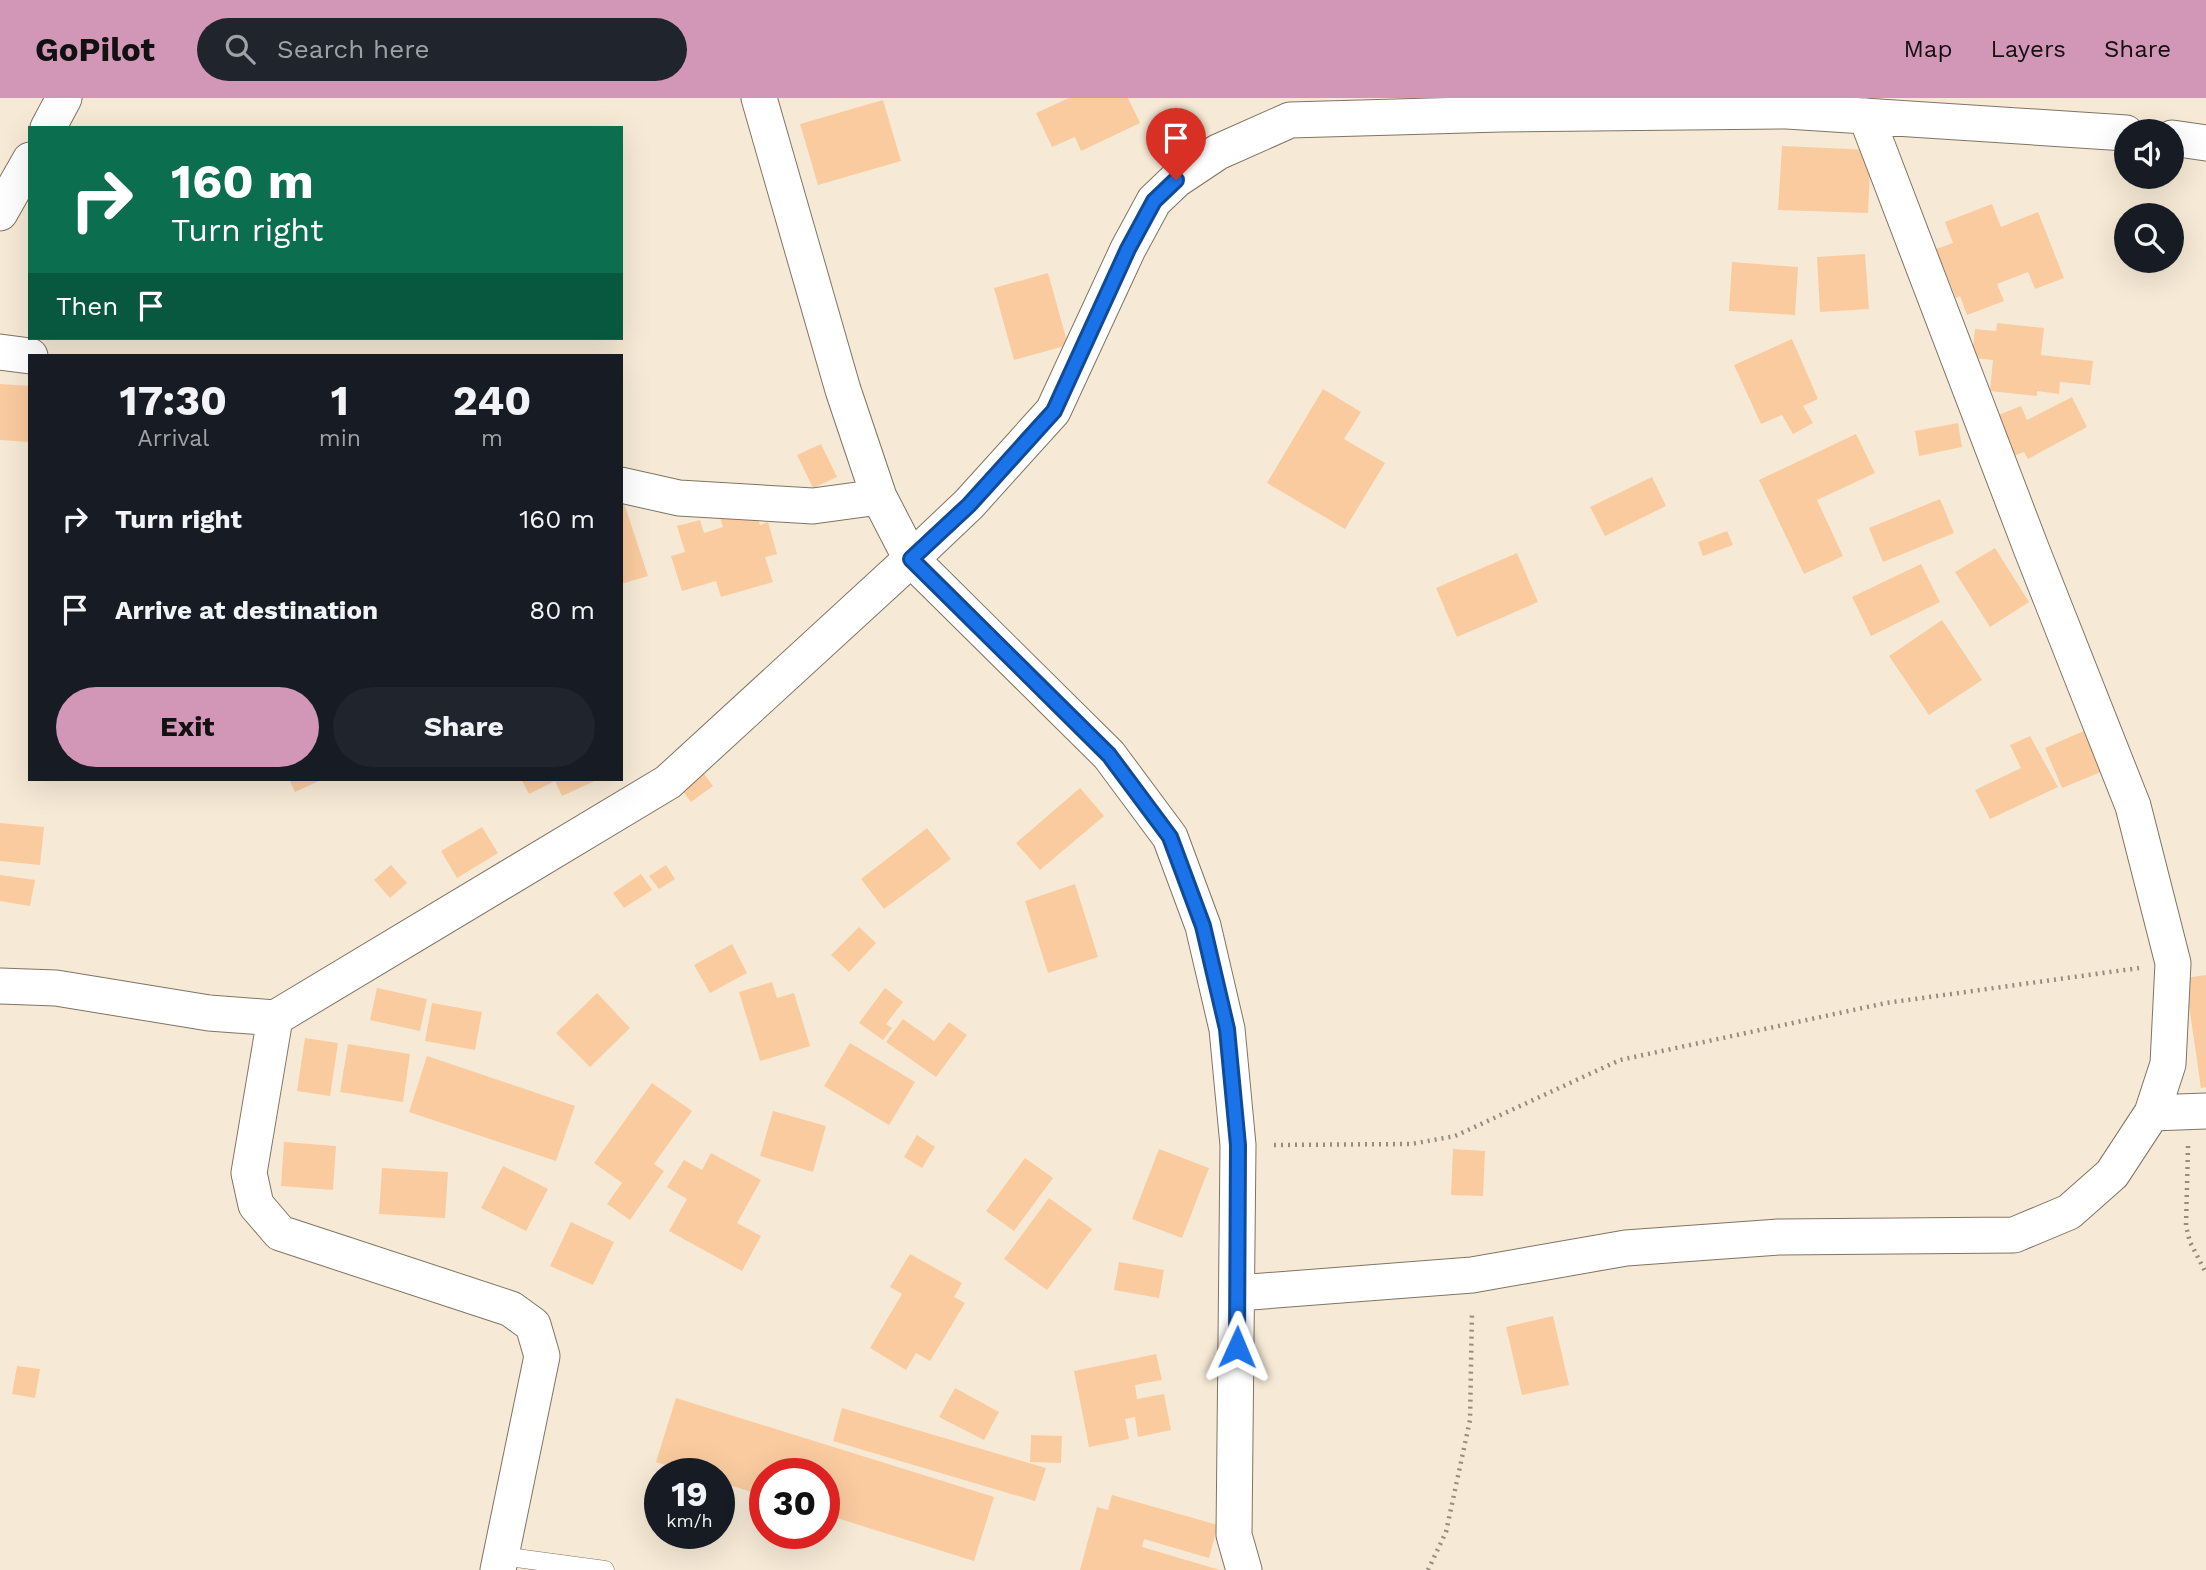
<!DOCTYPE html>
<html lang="en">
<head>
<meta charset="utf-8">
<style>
	body { margin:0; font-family:"Work Sans",sans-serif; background:#20242c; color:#f1f3f6; height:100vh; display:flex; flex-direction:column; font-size:26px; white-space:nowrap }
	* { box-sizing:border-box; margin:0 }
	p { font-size:23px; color:#9ea1a6 }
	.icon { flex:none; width:38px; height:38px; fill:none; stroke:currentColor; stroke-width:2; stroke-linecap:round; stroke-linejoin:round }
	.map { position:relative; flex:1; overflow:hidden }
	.side { position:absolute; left:28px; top:256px; width:595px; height:427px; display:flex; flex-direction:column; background:#171b24; border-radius:0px; box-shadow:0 7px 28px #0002 }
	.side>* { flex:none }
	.banner { position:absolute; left:28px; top:28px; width:595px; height:214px; border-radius:0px; box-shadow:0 7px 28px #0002; background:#0b6e4f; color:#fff; overflow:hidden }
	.fabs { position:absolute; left:2114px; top:21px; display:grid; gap:14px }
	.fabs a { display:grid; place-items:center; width:70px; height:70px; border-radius:50%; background:#171b24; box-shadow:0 7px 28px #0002; font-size:35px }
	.speed { position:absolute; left:644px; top:1360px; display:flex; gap:14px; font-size:35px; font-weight:700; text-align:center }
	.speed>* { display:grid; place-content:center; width:91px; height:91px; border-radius:50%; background:#171b24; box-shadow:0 7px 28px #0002; line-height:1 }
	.speed small { font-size:18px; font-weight:400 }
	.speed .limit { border:10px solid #d22; background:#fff; color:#111 }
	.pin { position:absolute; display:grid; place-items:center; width:60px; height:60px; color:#fff; margin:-72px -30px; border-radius:50% 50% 50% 0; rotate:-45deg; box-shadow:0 0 7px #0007 }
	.pin .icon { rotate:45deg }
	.me { position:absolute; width:77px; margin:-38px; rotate:1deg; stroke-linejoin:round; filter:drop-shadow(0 0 5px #0008) }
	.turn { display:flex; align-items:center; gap:24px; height:147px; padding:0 28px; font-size:32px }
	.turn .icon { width:91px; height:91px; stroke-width:2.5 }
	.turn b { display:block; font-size:49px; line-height:60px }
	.then { display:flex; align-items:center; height:66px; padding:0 28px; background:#0003; gap:14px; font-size:26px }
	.eta { display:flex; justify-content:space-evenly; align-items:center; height:119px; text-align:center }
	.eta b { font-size:42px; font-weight:700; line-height:49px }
	.action { display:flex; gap:14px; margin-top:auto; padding:14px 28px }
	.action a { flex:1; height:80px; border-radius:42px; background:#d296b6; color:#111; font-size:28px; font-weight:700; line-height:80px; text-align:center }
	.action a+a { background:#20242c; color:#f1f3f6 }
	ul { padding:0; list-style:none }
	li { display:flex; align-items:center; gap:21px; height:91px; padding:0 28px }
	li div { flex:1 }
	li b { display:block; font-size:26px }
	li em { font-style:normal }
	header { display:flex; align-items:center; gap:42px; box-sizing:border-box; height:98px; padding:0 35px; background:#d296b6; color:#111 }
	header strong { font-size:33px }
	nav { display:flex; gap:38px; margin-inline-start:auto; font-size:24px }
	.search { width:490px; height:63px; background:#20242c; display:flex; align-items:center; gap:18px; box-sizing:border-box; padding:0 24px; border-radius:38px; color:#9ea1a6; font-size:26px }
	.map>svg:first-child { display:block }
	.building { fill:#facb9f }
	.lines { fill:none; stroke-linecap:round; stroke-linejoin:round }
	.lane-casing { stroke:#7f7463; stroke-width:19 }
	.street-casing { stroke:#7f7463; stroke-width:37 }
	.path { stroke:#968d7f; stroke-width:4.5; stroke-dasharray:2 5; stroke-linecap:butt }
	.lane { stroke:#fff; stroke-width:18 }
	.street { stroke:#fff; stroke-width:35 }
	.route-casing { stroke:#114b97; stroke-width:18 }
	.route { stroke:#1a73e8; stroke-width:12 }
</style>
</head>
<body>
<header>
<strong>GoPilot</strong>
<div class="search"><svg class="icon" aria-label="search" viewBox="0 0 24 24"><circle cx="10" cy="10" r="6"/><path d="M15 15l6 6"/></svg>Search here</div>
<nav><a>Map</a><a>Layers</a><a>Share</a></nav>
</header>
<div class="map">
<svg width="2206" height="1472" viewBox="0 0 2206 1472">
	<rect width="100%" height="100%" fill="#f6ead6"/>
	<path class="building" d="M1069,0H1128L1140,25L1081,53L1075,39L1052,49L1036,15Z
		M883,2L901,63L818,87L800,26Z
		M1782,48L1871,52L1868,115L1778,112Z
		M1992,106L2001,129L2038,114L2064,180L2035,191L2028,174L1997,186L2004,203L1967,217L1960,198L1956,200L1936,151L1953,145L1945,124Z
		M1865,156L1869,211L1820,214L1817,159Z
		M1732,164L1798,169L1795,217L1729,213Z
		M1048,175L1068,247L1014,262L994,190Z
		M1997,225L2044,230L2041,257L2093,263L2090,287L2060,284L2059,296L2037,293V298L1990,293L1993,262L1972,260L1975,231L1996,233Z
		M1792,241L1818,301L1803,308L1813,325L1793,336L1782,317L1761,326L1734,267Z
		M0,286L30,288V344L0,342Z
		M1323,291L1361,314L1344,341L1385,365L1345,431L1267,385Z
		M2072,299L2087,329L2028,361L2024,354L2011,359L1993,319L2021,308L2027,322Z
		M1958,325L1962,349L1919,358L1915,333Z
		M1856,336L1875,375L1817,402L1843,458L1804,476L1759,382Z
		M821,346L837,379L813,390L797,357Z
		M1652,379L1666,408L1605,438L1590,409Z
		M621,396L648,478L621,486Z
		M1940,401L1954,435L1883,464L1869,430Z
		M754,409L760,427L768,424L777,456L765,459L773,484L721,499L716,483L682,493L671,458L685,454L677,428L700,422L704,435L723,429L720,419Z
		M1727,433L1733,447L1703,458L1698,444Z
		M1995,450L2029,504L1990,529L1955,474Z
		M1517,455L1538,504L1457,539L1436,490Z
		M1921,466L1940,504L1871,538L1852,499Z
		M1942,522L1982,582L1929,617L1889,558Z
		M2086,632L2103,673L2062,690L2045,650Z
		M2030,638L2058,689L1990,721L1975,692L2021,670L2010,647Z
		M699,669L713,688L691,704L676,684Z
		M289,681H323L295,694Z
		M521,681H599L562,698L555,683L529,696Z
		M1080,690L1104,718L1040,772L1016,745Z
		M0,725L44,729L40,767L0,763Z
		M482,729L498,755L457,780L441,753Z
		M927,730L951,761L884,811L861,781Z
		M391,767L407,785L390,800L374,782Z
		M666,767L675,781L659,791L649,778Z
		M641,776L652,792L624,810L613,795Z
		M0,777L35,782L30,808L0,803Z
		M1075,786L1098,859L1048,875L1025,803Z
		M859,829L876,845L849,874L831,857Z
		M732,846L747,875L710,895L694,867Z
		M2206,877V989L2201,990L2185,880Z
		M772,884L777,900L794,895L810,948L760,963L739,894Z
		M377,890L427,901L420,933L370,922Z
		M885,890L903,904L886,926L892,930L883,942L859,925Z
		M597,895L630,930L590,969L556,935Z
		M432,905L482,914L475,952L425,943Z
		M903,921L934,943L949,924L967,937L936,979L886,944Z
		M305,940L338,945L330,998L297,993Z
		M850,945L915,984L889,1027L824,988Z
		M348,946L410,956L403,1004L340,994Z
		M427,958L575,1008L556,1063L409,1014Z
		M652,985L692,1013L654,1066L664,1073L630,1122L607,1106L622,1085L594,1065Z
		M773,1013L826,1028L813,1074L760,1058Z
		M917,1037L935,1049L922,1070L904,1059Z
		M284,1044L336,1048L333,1092L281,1088Z
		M1159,1051L1209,1070L1182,1140L1132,1121Z
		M1453,1051L1485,1053L1483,1098L1451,1097Z
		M711,1055L761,1082L737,1125L761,1138L742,1173L669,1133L687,1101L667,1089L684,1062L702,1072Z
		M1025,1060L1053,1080L1014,1133L986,1113Z
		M503,1068L548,1091L526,1133L481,1110Z
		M382,1070L448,1074L445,1120L379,1116Z
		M1049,1100L1092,1131L1047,1192L1004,1161Z
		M571,1124L614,1144L593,1187L550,1168Z
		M910,1156L962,1185L954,1199L965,1205L930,1263L916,1255L906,1272L870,1250L902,1196L890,1189Z
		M1119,1164L1164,1172L1159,1200L1114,1192Z
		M1553,1218L1569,1287L1522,1297L1506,1229Z
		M1156,1256L1162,1282L1135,1287L1137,1301L1164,1296L1171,1332L1138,1339L1135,1319L1125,1321L1129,1341L1089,1349L1074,1273Z
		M17,1268L40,1271L35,1300L12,1296Z
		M955,1290L999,1314L984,1342L939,1319Z
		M676,1300L994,1399L974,1463L824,1416V1376H765V1398L719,1384V1376H693L656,1364Z
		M842,1310L1046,1370L1035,1403L833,1343Z
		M1031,1337L1062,1338L1061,1365L1030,1364Z
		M1112,1397L1218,1427L1209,1460L1144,1441L1142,1449L1220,1472H1080L1097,1409L1108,1412Z"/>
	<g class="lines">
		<g class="lane-casing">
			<path id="lane" d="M501,1458L605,1472"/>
		</g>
		<g class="street-casing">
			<path id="street" d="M759,0L843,292L879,399L911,461L1109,657L1170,739L1203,828L1227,931L1238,1047L1234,1437L1244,1472
				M48,30L64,0
				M2172,40L2206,45
				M0,115L30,62
				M0,254L30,258
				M621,387L679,400L813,408L879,399
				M0,888L56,890L209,915L275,920L668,684L911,461L969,406L1053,313L1128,151L1154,103L1176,82L1218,54L1290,22L1501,16L1787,13L2126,35
				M275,920L249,1075L256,1107L280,1135L511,1211L533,1227L542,1258L498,1472
				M2152,1015L2206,1013
				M1238,1195L1472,1177L1626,1150L1779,1139L2014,1137L2069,1114L2112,1076L2152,1015L2168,966L2173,865L2133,708L2031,450L1866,18"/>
		</g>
		<path class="path" d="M1274,1047L1411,1046L1455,1038L1620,962L1886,905L2139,870
			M2188,1048L2186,1128L2190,1144L2206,1175
			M1428,1472L1446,1434L1470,1322L1472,1213"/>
		<use href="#lane" class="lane"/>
		<use href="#street" class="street"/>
	</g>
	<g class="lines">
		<g class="route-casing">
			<path id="route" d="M1176,82L1154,103L1128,151L1054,313L969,407L911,461L1109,657L1170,739L1203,828L1227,931L1238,1047L1237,1249"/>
		</g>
		<use href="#route" class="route"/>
	</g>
</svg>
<div class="fabs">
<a><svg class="icon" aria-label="sound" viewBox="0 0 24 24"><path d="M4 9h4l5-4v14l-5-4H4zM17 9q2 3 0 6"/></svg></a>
<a><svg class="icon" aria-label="search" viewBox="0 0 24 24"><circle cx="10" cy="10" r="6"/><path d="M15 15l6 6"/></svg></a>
</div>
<div class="speed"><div>19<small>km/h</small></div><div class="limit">30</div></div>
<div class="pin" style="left:1176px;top:82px;background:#d93025"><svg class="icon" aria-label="arrive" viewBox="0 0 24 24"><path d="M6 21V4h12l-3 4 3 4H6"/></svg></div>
<svg class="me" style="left:1237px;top:1249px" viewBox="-20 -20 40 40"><path d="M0-17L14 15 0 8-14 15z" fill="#1a73e8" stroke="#fff" stroke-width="4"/></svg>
<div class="banner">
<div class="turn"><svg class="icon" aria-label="right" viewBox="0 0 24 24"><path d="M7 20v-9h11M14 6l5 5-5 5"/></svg><div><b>160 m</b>Turn right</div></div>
<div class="then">Then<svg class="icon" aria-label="arrive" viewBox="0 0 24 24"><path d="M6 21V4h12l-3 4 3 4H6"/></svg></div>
</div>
<section class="side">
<div class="eta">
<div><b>17:30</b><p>Arrival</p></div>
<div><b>1</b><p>min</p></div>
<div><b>240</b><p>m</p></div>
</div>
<ul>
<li><svg class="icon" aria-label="right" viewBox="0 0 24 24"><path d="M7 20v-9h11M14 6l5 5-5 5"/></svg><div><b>Turn right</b></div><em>160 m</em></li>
<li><svg class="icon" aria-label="arrive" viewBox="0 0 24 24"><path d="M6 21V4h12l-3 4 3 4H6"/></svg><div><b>Arrive at destination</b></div><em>80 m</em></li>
</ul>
<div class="action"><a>Exit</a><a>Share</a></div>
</section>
</div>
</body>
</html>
